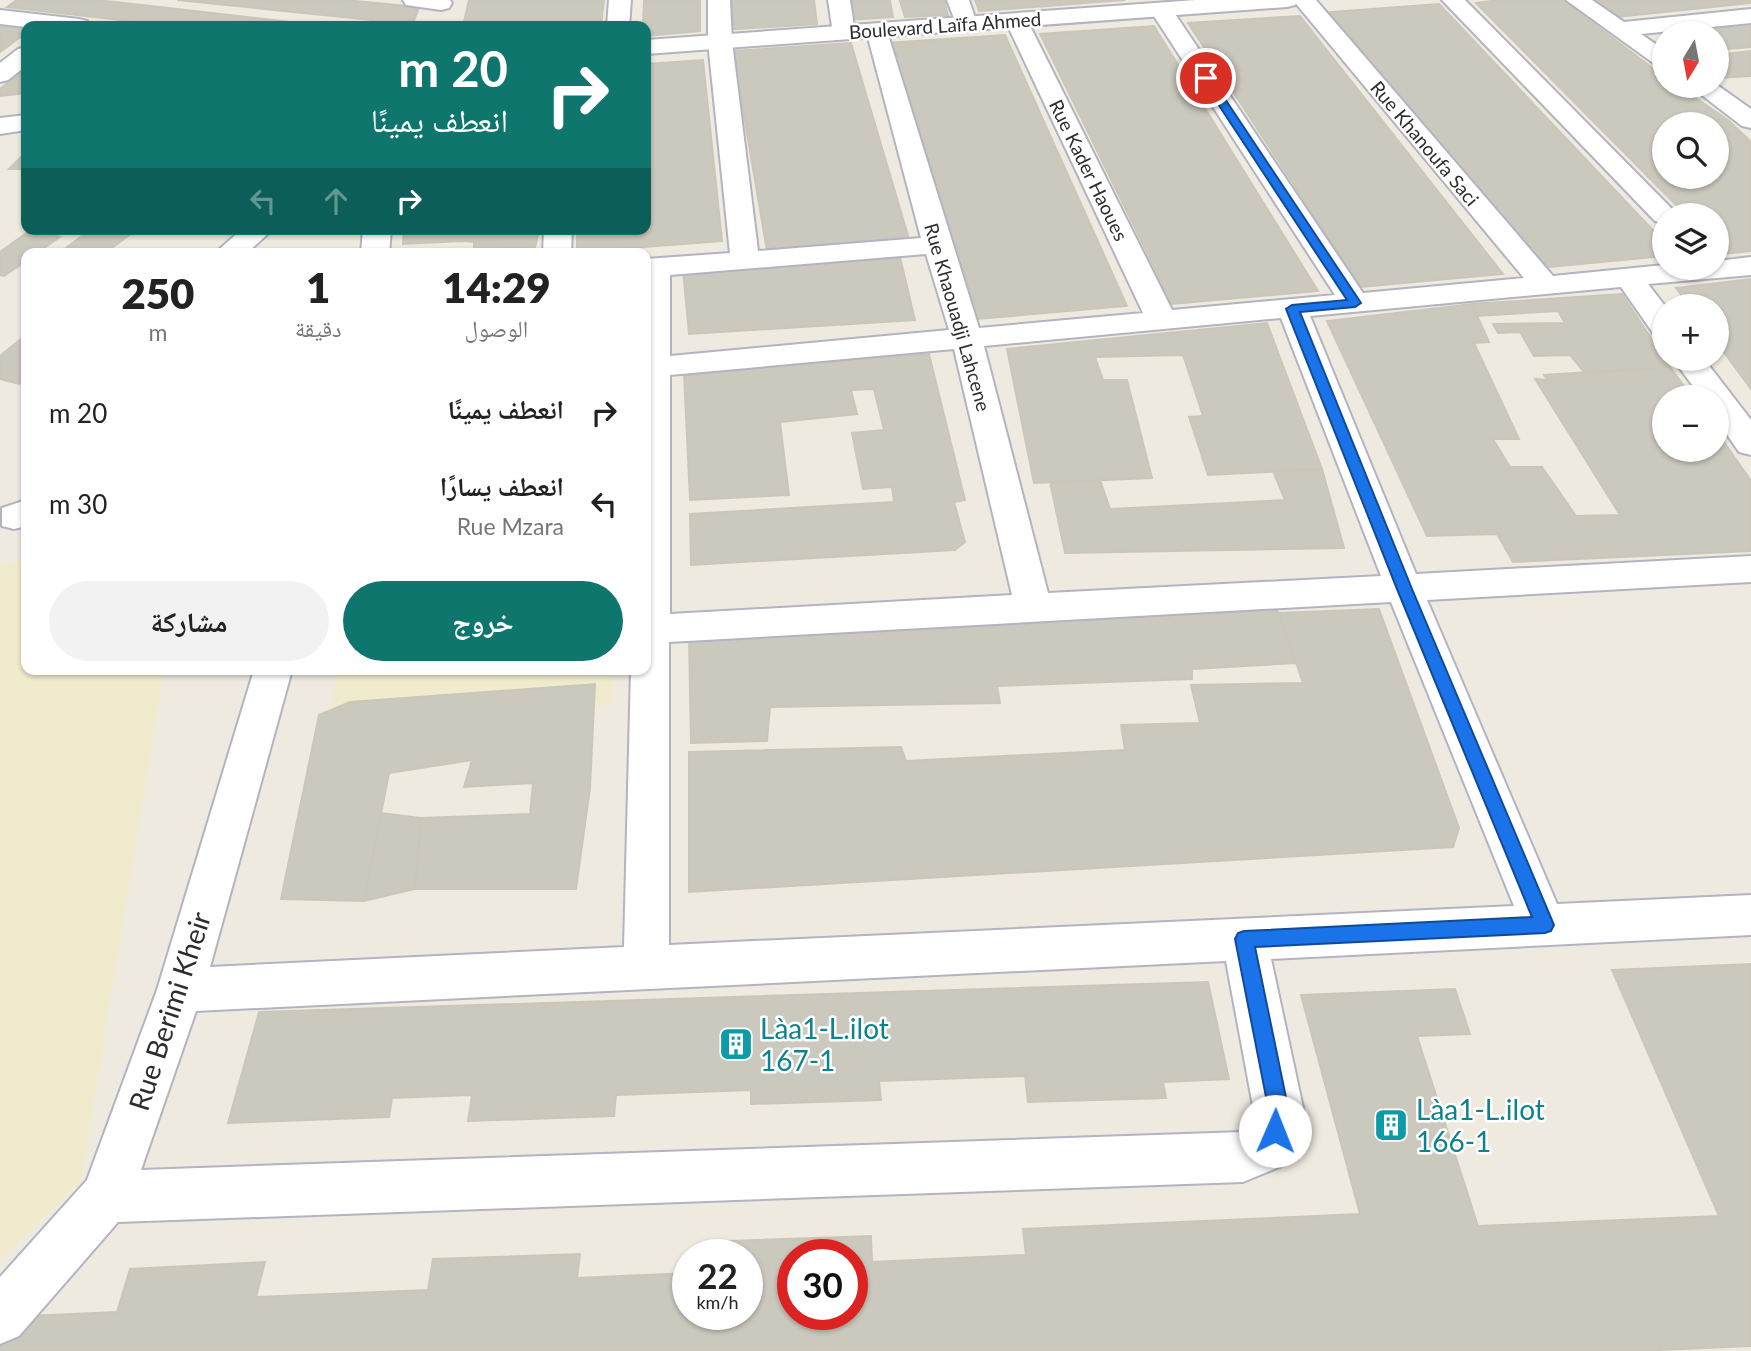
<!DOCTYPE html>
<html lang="ar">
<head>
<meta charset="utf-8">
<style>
	body { margin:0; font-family:Lato,"Noto Naskh Arabic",sans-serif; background:#f2f2f2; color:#222; direction:rtl; height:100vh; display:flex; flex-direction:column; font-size:26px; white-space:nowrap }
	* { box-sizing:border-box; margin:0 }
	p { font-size:23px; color:#767676 }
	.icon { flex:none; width:38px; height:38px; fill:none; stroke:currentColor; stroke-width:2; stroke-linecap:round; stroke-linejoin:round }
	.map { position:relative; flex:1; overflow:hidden; direction:ltr }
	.panel { position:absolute; left:21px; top:248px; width:630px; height:427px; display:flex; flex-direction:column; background:#fff; border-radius:14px; box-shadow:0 2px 5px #0004; direction:rtl }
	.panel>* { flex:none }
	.hud { position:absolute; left:21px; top:21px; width:630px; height:214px; border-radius:14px; box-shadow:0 2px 5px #0004; direction:rtl; background:#0f766e; color:#fff; overflow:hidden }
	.needle { width:46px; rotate:190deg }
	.buttons { position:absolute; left:1652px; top:21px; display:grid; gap:14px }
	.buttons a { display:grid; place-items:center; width:77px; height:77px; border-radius:50%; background:#fff; box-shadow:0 2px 5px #0004; font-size:35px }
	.speed { position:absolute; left:672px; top:1239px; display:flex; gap:14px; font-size:35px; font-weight:700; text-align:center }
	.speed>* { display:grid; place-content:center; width:91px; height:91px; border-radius:50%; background:#fff; box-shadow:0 2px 5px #0004; line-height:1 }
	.speed small { font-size:18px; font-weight:400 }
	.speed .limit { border:10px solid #d22; background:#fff; color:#111 }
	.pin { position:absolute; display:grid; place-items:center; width:60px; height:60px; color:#fff; margin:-30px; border:4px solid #fff; border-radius:50%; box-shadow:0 2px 7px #0007 }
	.me { position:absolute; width:77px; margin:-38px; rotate:1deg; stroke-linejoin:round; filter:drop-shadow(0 0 5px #0008) }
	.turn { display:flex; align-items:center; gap:24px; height:147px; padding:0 28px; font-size:32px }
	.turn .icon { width:91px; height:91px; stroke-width:2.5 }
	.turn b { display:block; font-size:49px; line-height:60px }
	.lanes { display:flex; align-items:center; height:66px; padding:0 28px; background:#0003; justify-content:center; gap:35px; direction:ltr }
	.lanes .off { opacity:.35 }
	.eta { display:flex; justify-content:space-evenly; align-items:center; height:119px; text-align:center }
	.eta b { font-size:42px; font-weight:800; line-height:49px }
	.cta { display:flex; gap:14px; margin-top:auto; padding:14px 28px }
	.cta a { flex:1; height:80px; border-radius:42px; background:#0f766e; color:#fff; font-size:28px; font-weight:800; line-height:80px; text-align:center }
	.cta a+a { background:#f2f2f2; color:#222 }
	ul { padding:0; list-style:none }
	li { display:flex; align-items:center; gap:21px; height:91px; padding:0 28px }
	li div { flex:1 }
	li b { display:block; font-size:26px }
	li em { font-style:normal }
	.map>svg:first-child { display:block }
	.education { fill:#f1ebce }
	.building { fill:#cbc8bd; stroke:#cbc7b8; stroke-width:2; fill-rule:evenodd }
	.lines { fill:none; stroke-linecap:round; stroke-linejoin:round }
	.minor-casing { stroke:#b3b3c1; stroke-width:4 }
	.tertiary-casing { stroke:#b3b3c1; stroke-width:4 }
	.minor { fill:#fff; fill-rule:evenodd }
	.tertiary { fill:#fff; fill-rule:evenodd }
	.route { fill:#1a73e8; stroke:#114b97; stroke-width:2 }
	.labels { text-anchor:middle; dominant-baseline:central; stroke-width:5; stroke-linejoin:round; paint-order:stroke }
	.far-street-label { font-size:19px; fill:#2d2d2d; stroke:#fff }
	.near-street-label { font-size:28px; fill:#2d2d2d; stroke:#fff }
	.near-culture-label { font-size:28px; fill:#0d838f; stroke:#fff; text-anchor:start }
</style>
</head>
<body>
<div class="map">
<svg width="1751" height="1351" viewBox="0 0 1751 1351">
	<rect width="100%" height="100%" fill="#efeadf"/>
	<path class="education" d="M26,559V670H164L81,1182L0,1259V565Z
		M338,670H613L612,704L327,727Z"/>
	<path class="building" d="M17,0H98L325,26H173L7,7Z
		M177,0H345L419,7L412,26H366L372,20Z
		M469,0H604L601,26H463Z
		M644,0H700V31L646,36V26H643Z
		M722,0H814L817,24L722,30Z
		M842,0H890L893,17L846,20Z
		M910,0H944L948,15L905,17L900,1Z
		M975,0H1060L1061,5L979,11Z
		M1060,0H1125L1061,5Z
		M1499,0H1563L1664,77V86H1678L1728,120L1751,142V251L1724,254L1717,247V215H1686L1476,3ZM1664,124H1717V177H1664Z
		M1592,0H1751V3L1617,17Z
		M1439,4L1664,242V256L1539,268L1330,12Z
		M1300,16L1503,274L1361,287L1188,23Z
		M0,22L26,26V33L0,52Z
		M1751,24V47L1717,50V33H1665Z
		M1154,26L1318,291L1172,304L1040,34Z
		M1005,35L1127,306L977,319L887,43Z
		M851,43L909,239L767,251L733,51Z
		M1751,51V76L1717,78V55Z
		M703,60L722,241L577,252V229H646V64Z
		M26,67V93L0,96V89Z
		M26,152V169H9Z
		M32,229L60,237L36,254H26V261L4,276L0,275V252Z
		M91,229H137L104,254H58Z
		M404,229H540L535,247L474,250V242L464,241L403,244Z
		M346,250L345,254H260L261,251Z
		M899,253L915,320L689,334L683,270Z
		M1751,279V389L1717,343V306H1690L1676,288Z
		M1622,294L1670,367L1585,373L1570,355L1534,356L1520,332L1498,333L1493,324L1565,323L1558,311L1477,316L1472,304Z
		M1472,304L1489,342L1474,343L1519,439H1493L1510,467H1542L1576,516L1620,515L1535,379L1547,380L1544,375L1670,367L1692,397H1664V450H1717V432L1751,481V551L1513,562L1497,534L1427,536L1327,321Z
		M1267,323L1322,469L1208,475L1189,417L1203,416L1183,355L1095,357L1103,380H1127L1152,478L1034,483L1007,349Z
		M22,338L26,339V378L19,384L0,379V356Z
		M929,354L965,500L954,502L965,542L955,550L691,565L690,514L894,502L892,487L863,489L852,433L884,430L874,389L851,390L857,414L780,422L789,495L690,500L684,374Z
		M1322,469L1344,548L1065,553L1050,482L1100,480L1110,509L1285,500L1273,471Z
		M1276,607L1296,663L1192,669V679L997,686L1000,703L770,707L767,741L691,743L689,638Z
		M1379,609L1459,828L1453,847L689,892V752L901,747L906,761L1125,750L1121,725L1200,723L1191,685L1303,683L1279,613Z
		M595,684L590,788L576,889H415L421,818L530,814L533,783L464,787L472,760L389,773L364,901L281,899L319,715L350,702Z
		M381,813L421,818L415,889L364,901Z
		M1751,964V1346L1637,1351H0V1335L7,1317L117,1312L130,1269L265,1262L256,1297L428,1290L433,1259L580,1254L577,1278L688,1273V1314H747V1255H729L730,1241L871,1236L872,1262L1026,1255L1023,1229L1360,1214L1301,995L1455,989L1470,1034L1417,1036L1478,1226L1719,1216L1612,970ZM793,1255H852V1314H793Z
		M1208,982L1229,1079L1163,1082L1166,1098L1028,1102L1025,1076L879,1081L881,1100L751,1104V1090L616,1095L614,1116L468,1121L472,1095L392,1098L389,1117L228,1123L259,1012Z"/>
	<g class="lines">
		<g class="minor-casing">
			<path id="minor" d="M403,0H450L452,3L449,8L441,10L406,5Z
				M708,0H730L732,42L758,251L921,238L866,30L869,25H885L979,328L1143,313L1005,20L1008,15H1024L1027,20L1172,310L1335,295L1150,10L1153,5H1169L1363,293L1524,278L1293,0H1316L1553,276L1664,265V268H1717V261L1751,257V275L1648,284L1665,306L1664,335L1653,333L1621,287L1310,316L1416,574L1751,556V582L1427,600L1557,904L1751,895V935L1271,959L1305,1117L1289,1163L1243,1182L118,1222L19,1336L0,1344V1277L87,1180L157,990L254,670H292L210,967L624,947L631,670H646V259L730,253L708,42ZM926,254L949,330L670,356V275ZM1281,318L1381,576L1048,593L984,346ZM954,349L1012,595L670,614V375ZM1391,602L1514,906L669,945V642ZM1226,961L1255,1117L1252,1128L1243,1132L141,1170L196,1011Z
				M828,0H850L855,33L852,38H836L833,33Z
				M947,0H969L977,24L974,29H958Z
				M1442,0H1465L1678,215H1664V223L1655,221Z
				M1566,0H1592L1624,22L1751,9V23L1641,34L1664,50V67L1656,65Z
				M0,10L79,19L87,21L90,26L26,27L0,24Z
				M26,47V66L8,80L0,82V63L18,49Z
				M1717,85L1751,109V128L1742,126L1690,86Z
				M242,229H273L246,254H214Z
				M363,229H391L389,254H361Z
				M544,229H572L571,254H543Z
				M1673,359H1704L1751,420V455L1739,452L1717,420V397H1701Z
				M26,500V526L14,529L2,526V508Z"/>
		</g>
		<g class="tertiary-casing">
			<path id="tertiary" d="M609,0H631L629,26H607Z
				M1196,0H1298L1295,5L1287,7L646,54V40Z
				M26,115V130L0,134V118Z"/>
		</g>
		<use href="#minor" class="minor"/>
		<use href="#tertiary" class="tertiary"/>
	</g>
	<path class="route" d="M1206,75L1211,78L1361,303L1355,307L1300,312L1412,589L1554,925L1551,931L1545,933L1255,947L1290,1117L1283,1138L1275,1141L1268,1138L1265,1131L1270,1117L1235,939L1238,933L1244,931L1532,917L1397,589L1286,309L1292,305L1347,300L1201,78Z"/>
	<defs>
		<g id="building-square" transform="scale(1.75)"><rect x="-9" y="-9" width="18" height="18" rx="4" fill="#0f9aa8" stroke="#fff"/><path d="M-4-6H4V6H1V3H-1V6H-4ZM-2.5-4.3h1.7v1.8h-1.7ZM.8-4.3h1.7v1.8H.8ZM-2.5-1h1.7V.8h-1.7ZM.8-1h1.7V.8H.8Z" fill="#fff"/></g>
	</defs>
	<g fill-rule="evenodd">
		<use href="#building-square" x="736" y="1044"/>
		<use href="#building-square" x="1391" y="1125"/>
	</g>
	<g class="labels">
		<g class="far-street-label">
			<text transform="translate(945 25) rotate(-4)">Boulevard Laïfa Ahmed</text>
			<text transform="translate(1425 143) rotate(50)">Rue Khanoufa Saci</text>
			<text transform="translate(1089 170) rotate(64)">Rue Kader Haoues</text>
			<text transform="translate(958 317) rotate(74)">Rue Khaouadji Lahcene</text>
		</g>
		<g class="near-street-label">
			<text transform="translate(169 1011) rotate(-72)">Rue Berimi Kheir</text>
		</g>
		<g class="near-culture-label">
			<text x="760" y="1028">Làa1-L.ilot<tspan x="760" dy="32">167-1</tspan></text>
			<text x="1416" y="1109">Làa1-L.ilot<tspan x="1416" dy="32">166-1</tspan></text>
		</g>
	</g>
</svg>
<div class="buttons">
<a><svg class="needle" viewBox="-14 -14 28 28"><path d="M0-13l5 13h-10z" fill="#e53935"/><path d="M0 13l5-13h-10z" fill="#767676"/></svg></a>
<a><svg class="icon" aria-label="search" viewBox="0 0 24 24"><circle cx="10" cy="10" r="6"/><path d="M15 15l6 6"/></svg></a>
<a><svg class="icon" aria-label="layers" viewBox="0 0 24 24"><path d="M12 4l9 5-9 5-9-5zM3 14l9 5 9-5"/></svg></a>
<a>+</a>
<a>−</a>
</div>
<div class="speed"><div>22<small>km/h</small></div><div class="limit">30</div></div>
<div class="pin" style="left:1206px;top:78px;background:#d93025"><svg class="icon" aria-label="arrive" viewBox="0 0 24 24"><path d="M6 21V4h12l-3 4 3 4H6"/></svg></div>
<svg class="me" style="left:1275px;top:1131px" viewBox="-20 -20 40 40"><circle r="19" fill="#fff"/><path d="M0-13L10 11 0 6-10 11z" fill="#1a73e8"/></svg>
<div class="hud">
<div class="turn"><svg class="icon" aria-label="right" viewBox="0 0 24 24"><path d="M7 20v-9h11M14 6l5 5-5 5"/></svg><div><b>20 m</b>انعطف يمينًا</div></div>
<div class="lanes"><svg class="icon off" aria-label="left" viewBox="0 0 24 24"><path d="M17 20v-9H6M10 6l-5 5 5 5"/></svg><svg class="icon off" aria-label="ahead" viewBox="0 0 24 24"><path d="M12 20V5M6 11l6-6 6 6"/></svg><svg class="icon" aria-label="right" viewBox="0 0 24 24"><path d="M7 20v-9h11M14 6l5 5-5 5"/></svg></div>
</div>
<section class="panel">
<div class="eta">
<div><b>14:29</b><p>الوصول</p></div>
<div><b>1</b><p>دقيقة</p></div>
<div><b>250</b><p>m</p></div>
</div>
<ul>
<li><svg class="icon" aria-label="right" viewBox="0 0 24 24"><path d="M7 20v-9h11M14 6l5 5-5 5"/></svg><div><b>انعطف يمينًا</b></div><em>20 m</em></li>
<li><svg class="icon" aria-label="left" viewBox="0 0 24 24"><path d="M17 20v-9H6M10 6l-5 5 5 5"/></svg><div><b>انعطف يسارًا</b><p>Rue Mzara</p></div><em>30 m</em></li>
</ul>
<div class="cta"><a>خروج</a><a>مشاركة</a></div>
</section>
</div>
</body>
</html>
